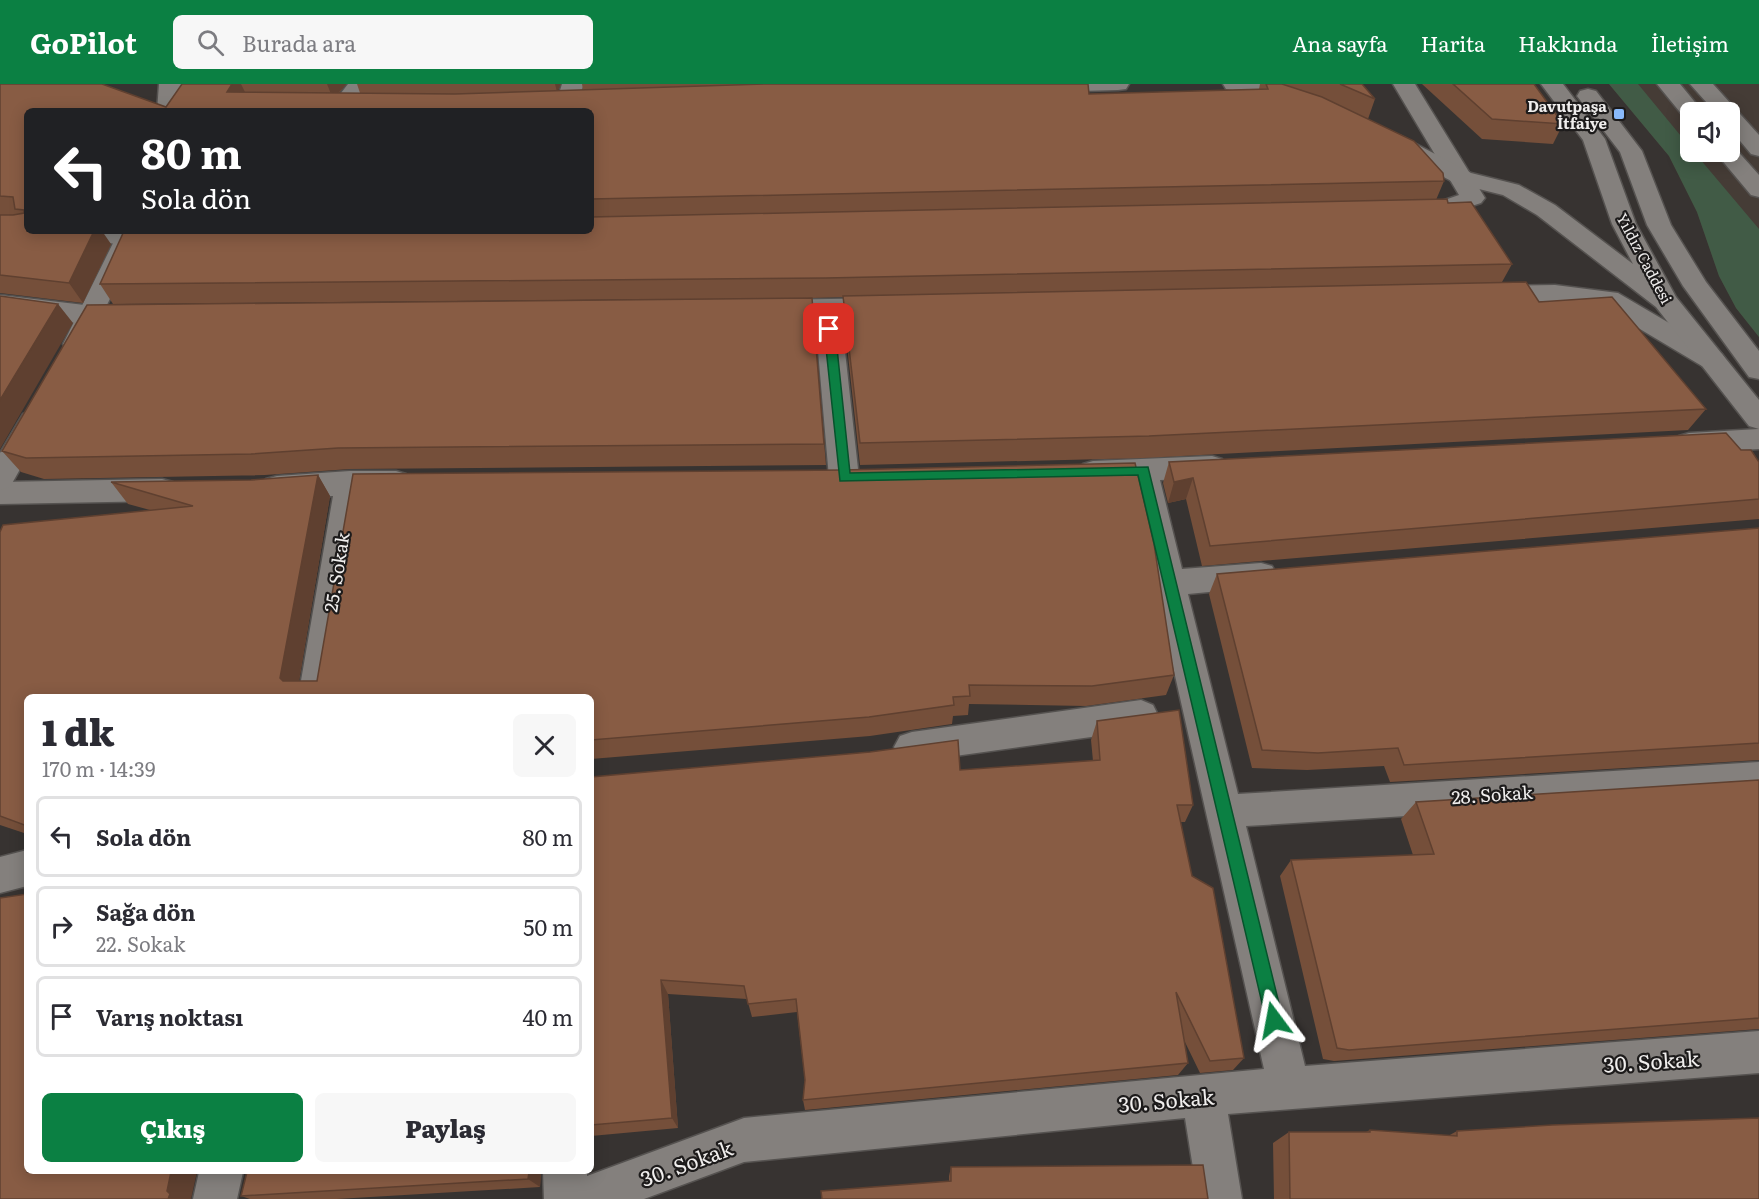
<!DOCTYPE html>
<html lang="tr">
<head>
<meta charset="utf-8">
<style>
	body { margin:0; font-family:Literata,serif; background:#f7f7f7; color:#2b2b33; height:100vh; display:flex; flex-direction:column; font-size:22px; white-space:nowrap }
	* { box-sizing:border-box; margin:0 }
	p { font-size:20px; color:#7c7c81 }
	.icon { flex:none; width:33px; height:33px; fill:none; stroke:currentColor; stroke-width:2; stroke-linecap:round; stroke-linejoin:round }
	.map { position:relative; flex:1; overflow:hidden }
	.sheet { position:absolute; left:24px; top:610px; width:570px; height:480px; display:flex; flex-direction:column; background:#fff; border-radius:9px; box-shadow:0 3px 15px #0003 }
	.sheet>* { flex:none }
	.top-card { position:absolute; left:24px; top:24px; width:570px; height:126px; border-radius:9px; box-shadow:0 3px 15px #0003; background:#202124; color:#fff; overflow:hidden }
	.tools { position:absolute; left:1680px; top:18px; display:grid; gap:12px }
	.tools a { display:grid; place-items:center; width:60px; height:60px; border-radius:9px; background:#fff; box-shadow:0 3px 15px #0003; font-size:30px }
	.pin { position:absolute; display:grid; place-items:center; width:51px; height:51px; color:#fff; margin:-26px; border-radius:12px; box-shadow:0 3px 9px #0006 }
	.me { position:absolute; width:66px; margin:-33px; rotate:347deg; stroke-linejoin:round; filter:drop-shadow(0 0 4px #0008) }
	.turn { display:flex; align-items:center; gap:21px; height:126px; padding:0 18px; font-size:27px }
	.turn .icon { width:78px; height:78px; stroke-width:2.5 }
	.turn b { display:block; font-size:42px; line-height:51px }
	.round { display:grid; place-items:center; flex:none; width:63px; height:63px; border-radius:9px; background:#f7f7f7 }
	.headline { display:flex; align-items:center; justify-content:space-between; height:102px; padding:0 18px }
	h1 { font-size:36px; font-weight:800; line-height:45px }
	.button { display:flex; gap:12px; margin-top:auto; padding:12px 18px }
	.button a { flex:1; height:69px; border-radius:9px; background:#0b8043; color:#fff; font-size:24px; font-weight:800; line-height:69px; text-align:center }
	.button a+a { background:#f7f7f7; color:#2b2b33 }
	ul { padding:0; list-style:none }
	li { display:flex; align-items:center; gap:18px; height:81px; margin:0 12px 9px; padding:0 6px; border:3px solid #e1e1e2; border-radius:9px }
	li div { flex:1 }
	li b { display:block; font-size:22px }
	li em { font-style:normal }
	header { display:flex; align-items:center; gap:36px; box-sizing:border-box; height:84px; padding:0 30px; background:#0b8043; color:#fff }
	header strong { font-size:28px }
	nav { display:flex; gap:33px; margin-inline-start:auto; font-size:21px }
	.search { width:420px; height:54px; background:#f7f7f7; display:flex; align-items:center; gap:15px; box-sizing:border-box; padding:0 21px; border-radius:9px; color:#7c7c81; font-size:22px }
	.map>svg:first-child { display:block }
	.built { fill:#453c36; fill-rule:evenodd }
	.green { fill:#415b46 }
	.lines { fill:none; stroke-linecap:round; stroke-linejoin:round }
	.street-casing { stroke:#555250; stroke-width:3 }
	.secondary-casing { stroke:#555250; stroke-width:3 }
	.street { fill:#84807d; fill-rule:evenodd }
	.secondary { fill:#84807d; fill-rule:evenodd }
	.wall { fill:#754f3a }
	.shaded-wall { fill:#5f4030 }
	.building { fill:#885c44; stroke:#5f4030; stroke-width:1.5 }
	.route { fill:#0b8043; stroke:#07532c; stroke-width:1.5 }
	.poi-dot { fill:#89bafc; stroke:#1d1b1b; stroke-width:2 }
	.labels { text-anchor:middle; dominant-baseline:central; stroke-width:4.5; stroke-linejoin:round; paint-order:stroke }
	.far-poi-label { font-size:15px; font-weight:bold; fill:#f0eeed; stroke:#1d1b1b; text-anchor:end }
	.far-street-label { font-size:15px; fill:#f0eeed; stroke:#1d1b1b }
	.street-label { font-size:18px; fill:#f0eeed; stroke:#1d1b1b }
	.near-street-label { font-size:21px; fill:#f0eeed; stroke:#1d1b1b }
</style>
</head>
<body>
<header>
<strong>GoPilot</strong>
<div class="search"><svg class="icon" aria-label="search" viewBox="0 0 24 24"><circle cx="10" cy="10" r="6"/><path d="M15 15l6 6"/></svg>Burada ara</div>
<nav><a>Ana sayfa</a><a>Harita</a><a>Hakkında</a><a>İletişim</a></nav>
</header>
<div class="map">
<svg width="1759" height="1115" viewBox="0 0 1759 1115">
	<rect width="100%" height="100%" fill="#373331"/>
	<path class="built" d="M1609,0H1759V253L1736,224L1719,192L1697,128L1669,72ZM1690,28H1730V68H1690Z"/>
	<path class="green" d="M1609,0H1638L1690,63V68H1694L1759,145V253L1736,224L1719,192L1697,128L1669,72Z"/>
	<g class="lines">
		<g class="street-casing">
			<path id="street" d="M348,0H370L350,27H334L331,22Z
				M562,0H584L575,24H559L556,19Z
				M1393,0H1415L1485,114L1481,119L1438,133L1406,131L1403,126L1406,121L1436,119L1459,111Z
				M1657,0H1680L1703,28H1690V34L1684,33Z
				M1690,0H1713L1759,51V72L1751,70L1730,45V28H1715Z
				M1730,62L1734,63L1759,91V113L1751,111L1715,68H1730Z
				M66,147H172L174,151L171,156C140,164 99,160 69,152Z
				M1555,201L1618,209L1722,270L1726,276L1722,282L1712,285L1702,282L1603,223L1555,217L1489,218L1480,216L1476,210L1480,204L1489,202Z
				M0,211L93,222L124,221L133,224L137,230L133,236C92,247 42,233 0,227Z
				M889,214L898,216L902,222L898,228L841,231L859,394L854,402L844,405L834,402L829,394L815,232H769L760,230L756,224L760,218L769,216Z
				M1759,345V365L1689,369L1679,366L1675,359L1679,352L1689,349Z
				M1212,372L1222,375L1227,383L1222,391L1212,394L1160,396L1182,485L1261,479L1272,482L1277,491L1272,500L1261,503L1188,510L1238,710L1759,678V710L1246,742L1305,982L1759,947V989L1228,1030L1242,1115H1198L1185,1034L744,1078L644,1115H544L543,1088H587V1092L744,1034L1264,985L1131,397L1093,399L1083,396L1078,388L1083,380L1093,377Z
				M350,387H396L406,390L411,398L406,406L363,410L332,614H298L333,412L277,414L266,411L262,403L266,395L277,392Z
				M162,395L173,398L177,406L173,414L162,417L0,420V398Z
				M1141,616L1153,621L1158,631L1153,641L1141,646L912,678L900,674L894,663L900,652L912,648Z
				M27,766V802L0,809V773Z
				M199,1088H243L237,1115H193Z"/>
		</g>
		<g class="secondary-casing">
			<path id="secondary" d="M159,0H181L179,27H157Z
				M1034,0H1129L1126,5L1118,6L1043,8L1035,7Z
				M1223,0H1272L1310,11L1313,16L1310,21L1302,23L1259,10L1226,5Z
				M1541,0H1563L1605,55L1636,140L1676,213L1759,316V345L1749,342L1656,223L1537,131L1503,111L1455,99L1385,62L1382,57L1385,52H1401L1471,89L1519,101L1555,121L1633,180L1612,140L1583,56Z
				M1588,5L1596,7L1642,67L1671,141L1706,198L1759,267V295L1749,293L1683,202L1647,141L1620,68L1577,12L1580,7Z
				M119,147H143L85,266L76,269L67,266L63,260Z
				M33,327L43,330L47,337L10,403L0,406V369L23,330Z"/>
		</g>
		<use href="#street" class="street"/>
		<use href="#secondary" class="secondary"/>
	</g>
	<path class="wall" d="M0,0L166,23L182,0H346L339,9H360L357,0H561L558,6H583L582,0H746L1089,10L1259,5L1260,0H1362L1375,15L1368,35L1444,97L1436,116L1448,119L1512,180L1502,198L1539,218L1706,325L1688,346L1143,374L860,381L844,234L843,213L812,214L826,381L350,385L265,391L44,395L21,388L2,367L674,215L113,220L100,200L591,147V27H27V147L111,160L83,219L0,209Z
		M1422,0H1534L1563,40L1553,60L1482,55Z
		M1741,366L1759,378V435L1202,482L1186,415L1168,419L1163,399L1169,378Z
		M318,391L330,412L299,597L1174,591L1166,611L1086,622L969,620L968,631L953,632L952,640L870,652L591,675V614H27V750L0,741V448L150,426L128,420L111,398L251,396Z
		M1759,444V676L1390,698L1384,682L1307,686L1252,684L1209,510L1217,490Z
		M1097,637L1193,721L1185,738H1180L1192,792L1244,974L1233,986L1200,989L1184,956L1188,979L1178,991L805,1026L803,1016L805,996L797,928L752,933L747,915L668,910L678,1044L591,1052V693L960,686L1093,677L1091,656Z
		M1759,696V945L1334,977L1323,975L1280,792L1291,776L1413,771L1401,735L1416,718Z
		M1370,1046L1448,1052L1457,1047L1759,1115H1274L1273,1059L1289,1048H1366Z
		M951,1083L1208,1115L949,1097V1092Z
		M541,1088L540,1103L337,1115H250L241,1112Z"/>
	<path class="shaded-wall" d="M232,0H241L250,18L227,8Z
		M327,0H346L333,15Z
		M555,0H561L557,8Z
		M94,147H102L111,160L83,219L69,199Z
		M58,220L73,239L0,365V316Z
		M318,391L330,412L296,614L280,594Z
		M1193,394L1186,415L1168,419L1174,398Z
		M661,896L668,910L678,1044L672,1034Z
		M171,1088H197L191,1115H168L167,1107Z
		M529,1088H541L540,1103L528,1095Z"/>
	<path class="building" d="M0,0H102L166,23L182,0H233H232L227,8L455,10L765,0H1088L1089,10L1268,5L1266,0H1282L1322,13L1414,57L1443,89L1444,97L591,115V27H27V147H94L69,199L0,191V131H13L24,129V126L15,125L13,113L0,112Z
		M1340,0H1362L1375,15Z
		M1453,0H1534L1563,40L1492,35Z
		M1447,115L1448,119L1471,118L1512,180L826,194L100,200L124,147H591V133Z
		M1526,198L1539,218L1612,213L1706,325L1149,352L860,359L843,212Z
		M0,212L58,220L0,316Z
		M812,214L824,360L338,364L251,370L26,374L2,367L87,221Z
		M1726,349L1741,366H1751L1759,378V415L1210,462L1193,394L1174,398L1169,378Z
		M1135,379L1154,460L1174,591L1092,602L969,601L970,612L953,613L954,621L869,633L591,656V614H27V742L0,732V448L3,441L193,422L111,398L251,396L318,391L280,594L283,597H317L353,390L843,386Z
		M1759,444V659L1404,681L1398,664L1318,669L1262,666L1217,490Z
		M1179,626L1193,721H1177L1192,792L1213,804L1244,974L1210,977L1176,908L1188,979L803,1016L805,996L796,915L748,920L744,902L661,896L672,1034L591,1041V693L870,668L958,656L960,686L1100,676L1097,637Z
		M1759,696V934L1349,966L1337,964L1291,776L1434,770L1416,718Z
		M27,810V1088H171L167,1107L170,1110L168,1115H0V814Z
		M1759,1034V1115H1290L1289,1048H1370V1046L1457,1052V1047L1552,1041Z
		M1203,1081L1208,1115H822L821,1107L951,1097V1083Z
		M247,1088H529L528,1095L241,1112Z"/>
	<path class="route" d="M829,241L835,245L850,389L1148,383L1283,936L1280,942L1274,944L1268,942L1266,936L1138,391L840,397L824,245Z"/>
	<rect class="poi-dot" x="1613" y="24" width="12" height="12" rx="3"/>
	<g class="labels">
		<g class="far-poi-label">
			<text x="1607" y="21">Davutpaşa<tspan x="1607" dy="17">İtfaiye</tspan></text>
		</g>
		<g class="far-street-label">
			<text transform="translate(1645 174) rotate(62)">Yıldız Caddesi</text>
		</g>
		<g class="street-label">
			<text transform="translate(336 488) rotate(-81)">25. Sokak</text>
			<text transform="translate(1492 710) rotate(-4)">28. Sokak</text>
		</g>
		<g class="near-street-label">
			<text transform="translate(1651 976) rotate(-4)">30. Sokak</text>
			<text transform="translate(1166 1015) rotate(-5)">30. Sokak</text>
			<text transform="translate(686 1078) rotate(-20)">30. Sokak</text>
		</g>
	</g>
</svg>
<div class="tools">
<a><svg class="icon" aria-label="sound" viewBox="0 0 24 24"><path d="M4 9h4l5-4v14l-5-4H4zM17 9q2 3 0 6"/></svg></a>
</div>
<div class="pin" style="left:829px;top:245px;background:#d93025"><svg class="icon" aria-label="arrive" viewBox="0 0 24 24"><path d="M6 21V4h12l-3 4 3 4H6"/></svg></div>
<svg class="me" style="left:1274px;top:936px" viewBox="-20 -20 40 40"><path d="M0-17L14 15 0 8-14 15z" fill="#0b8043" stroke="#fff" stroke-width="4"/></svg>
<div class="top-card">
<div class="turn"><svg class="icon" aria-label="left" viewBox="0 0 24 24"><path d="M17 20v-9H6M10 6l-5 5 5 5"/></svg><div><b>80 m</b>Sola dön</div></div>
</div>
<section class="sheet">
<div class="headline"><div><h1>1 dk</h1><p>170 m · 14:39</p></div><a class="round"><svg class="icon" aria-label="close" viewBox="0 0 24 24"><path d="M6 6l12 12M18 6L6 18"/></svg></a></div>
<ul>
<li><svg class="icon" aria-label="left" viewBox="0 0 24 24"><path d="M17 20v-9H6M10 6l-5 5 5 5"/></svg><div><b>Sola dön</b></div><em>80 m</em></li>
<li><svg class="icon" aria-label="right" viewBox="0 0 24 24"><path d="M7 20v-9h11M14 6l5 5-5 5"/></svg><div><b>Sağa dön</b><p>22. Sokak</p></div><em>50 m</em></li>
<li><svg class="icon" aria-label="arrive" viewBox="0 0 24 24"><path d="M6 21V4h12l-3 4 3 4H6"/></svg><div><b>Varış noktası</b></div><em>40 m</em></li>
</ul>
<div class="button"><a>Çıkış</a><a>Paylaş</a></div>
</section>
</div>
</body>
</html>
